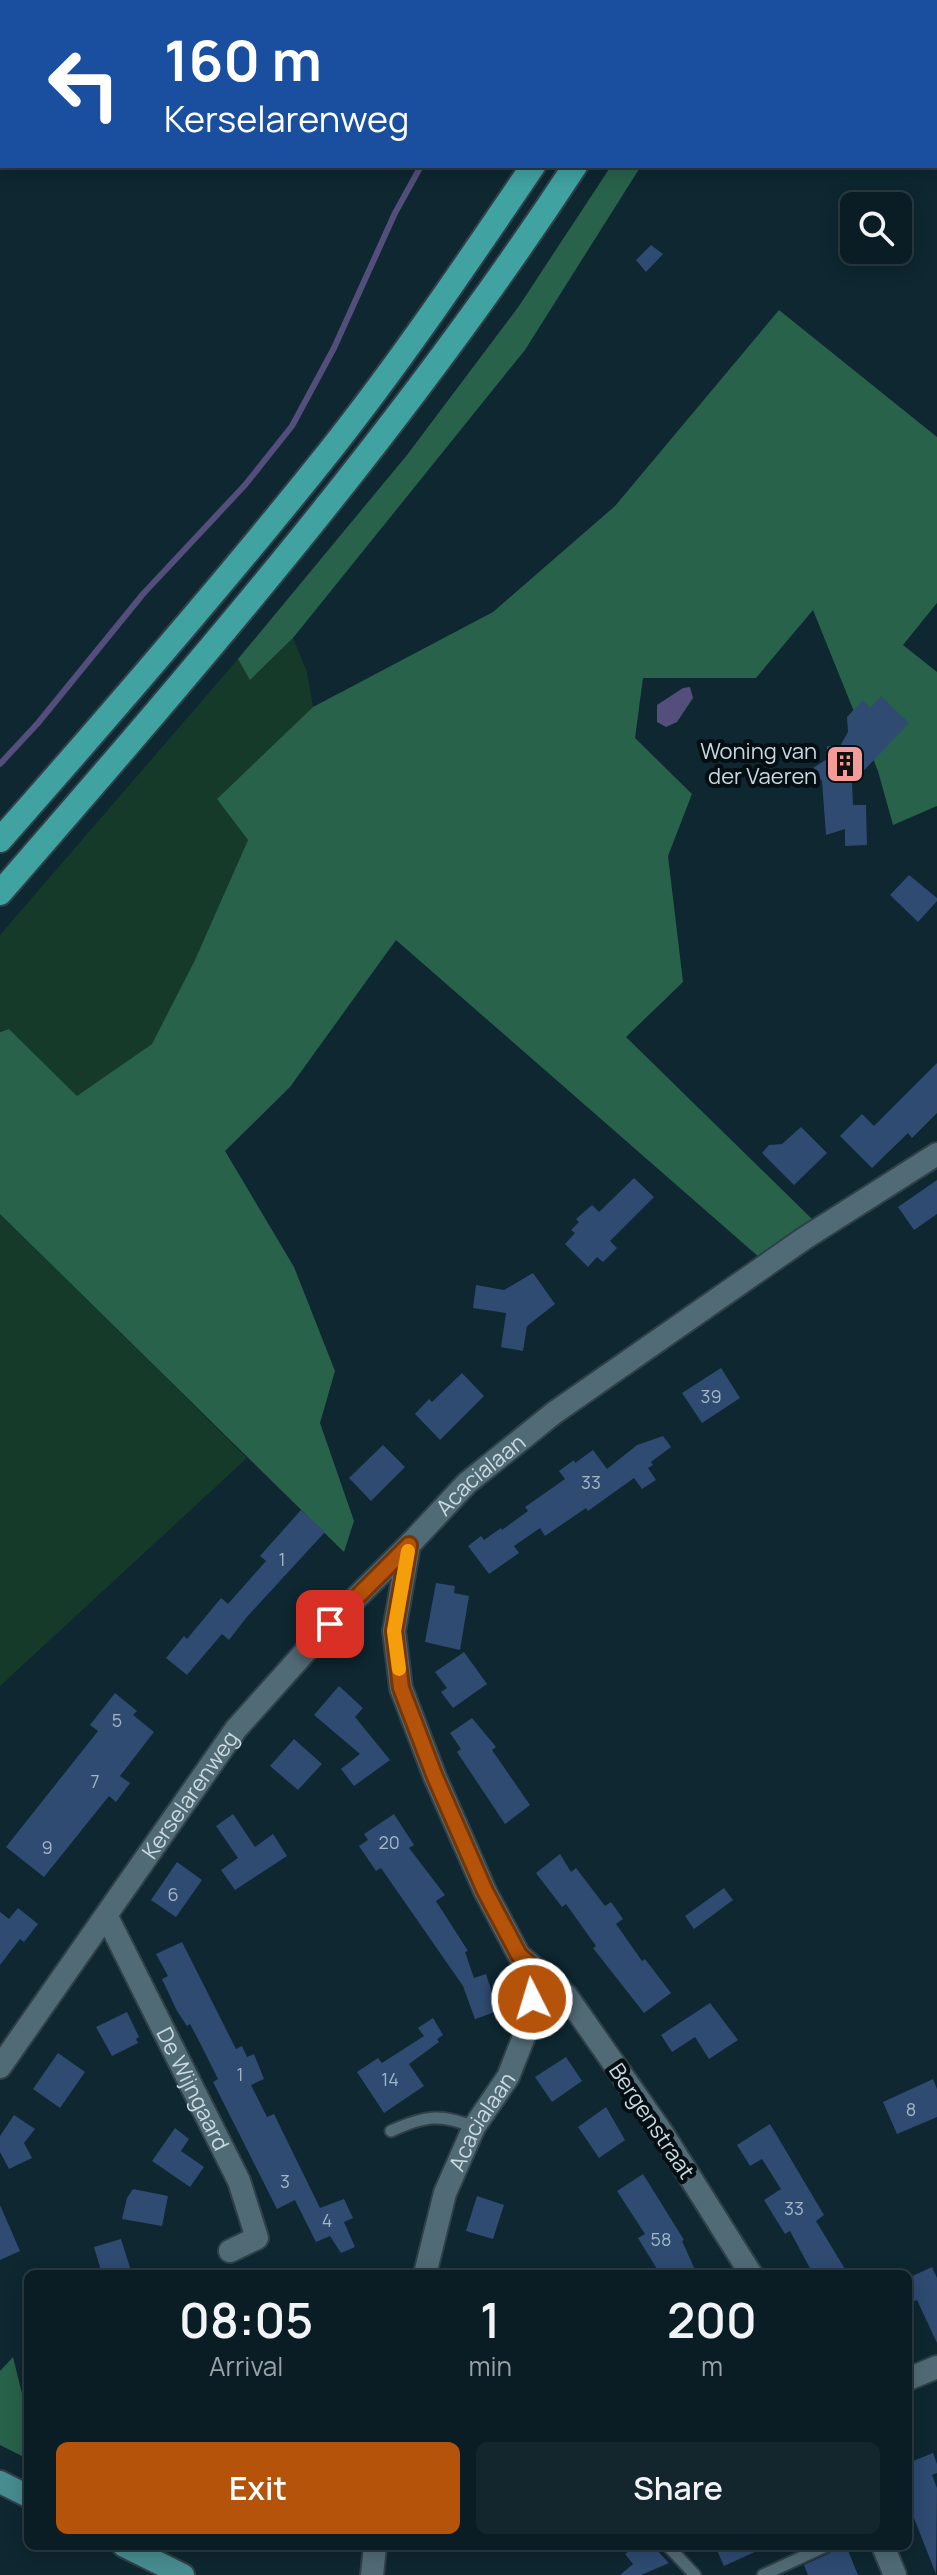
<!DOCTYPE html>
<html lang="en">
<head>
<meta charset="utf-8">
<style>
	body { margin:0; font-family:Manrope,sans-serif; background:#13262d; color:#f1f3f6; height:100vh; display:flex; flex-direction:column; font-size:30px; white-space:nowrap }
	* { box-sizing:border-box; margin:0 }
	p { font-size:26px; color:#99a2a7 }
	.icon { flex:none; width:44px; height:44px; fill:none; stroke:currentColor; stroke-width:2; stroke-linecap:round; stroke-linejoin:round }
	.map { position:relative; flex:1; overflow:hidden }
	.side { position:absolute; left:24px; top:2270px; width:888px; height:280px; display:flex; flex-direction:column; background:#0a1d25; border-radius:12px; box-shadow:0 4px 20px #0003,0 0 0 2px #2a3b42 }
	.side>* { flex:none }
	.hud { position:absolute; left:0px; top:0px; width:938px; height:168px; box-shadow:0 4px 20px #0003,0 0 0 2px #2a3b42; background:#1a4fa0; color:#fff; overflow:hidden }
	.buttons { position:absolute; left:840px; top:192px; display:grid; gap:16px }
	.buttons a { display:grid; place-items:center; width:72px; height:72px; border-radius:12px; background:#0a1d25; box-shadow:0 4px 20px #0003,0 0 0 2px #2a3b42; font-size:40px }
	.pin { position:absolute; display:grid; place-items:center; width:68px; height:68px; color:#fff; margin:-34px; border-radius:16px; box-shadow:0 4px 12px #0006 }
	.me { position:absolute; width:88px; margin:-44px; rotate:355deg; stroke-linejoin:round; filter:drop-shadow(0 0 6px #0008) }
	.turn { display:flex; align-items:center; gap:28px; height:168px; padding:0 32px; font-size:36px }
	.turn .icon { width:104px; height:104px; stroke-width:2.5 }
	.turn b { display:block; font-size:56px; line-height:68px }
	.eta { display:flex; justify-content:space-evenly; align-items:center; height:136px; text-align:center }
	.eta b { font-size:48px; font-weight:600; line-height:56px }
	.action { display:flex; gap:16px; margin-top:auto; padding:16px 32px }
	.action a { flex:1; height:92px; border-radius:12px; background:#b45309; color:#fff; font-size:32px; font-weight:600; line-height:92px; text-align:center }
	.action a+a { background:#13262d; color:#f1f3f6 }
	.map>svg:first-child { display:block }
	.green { fill:#153a2a }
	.forest { fill:#28624a }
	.water { fill:#544e7c }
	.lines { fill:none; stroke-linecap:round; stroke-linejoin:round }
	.stream { stroke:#544e7c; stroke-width:6 }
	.building { fill:#2f4b72 }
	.service-casing { stroke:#304049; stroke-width:15 }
	.minor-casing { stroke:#304049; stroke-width:26 }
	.primary-casing { stroke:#304049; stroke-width:26 }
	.motorway-casing { stroke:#304049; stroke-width:28 }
	.service { stroke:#516b76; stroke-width:11 }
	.minor { stroke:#516b76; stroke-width:22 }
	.primary { stroke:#478d90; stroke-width:22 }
	.motorway { stroke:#40a3a2; stroke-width:24 }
	.route-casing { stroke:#753606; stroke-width:20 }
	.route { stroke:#b45309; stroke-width:14 }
	.slow { stroke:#f59e0b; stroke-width:14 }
	.labels { text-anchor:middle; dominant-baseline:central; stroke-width:8; stroke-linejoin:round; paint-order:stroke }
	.number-label { font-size:18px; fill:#a3b5c4 }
	.poi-label { font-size:22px; fill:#cad8df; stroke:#050f13; text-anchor:end }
	.street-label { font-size:22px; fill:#cad8df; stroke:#050f13 }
</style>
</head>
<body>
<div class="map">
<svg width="937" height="2575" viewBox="0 0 937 2575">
	<rect width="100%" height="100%" fill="#0e2731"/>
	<path class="green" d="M293,638L307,672L313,707L218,799L248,840L194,962L153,1044L77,1096L9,1029L0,1031V935L238,659L251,679Z
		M0,1214L247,1458L0,1686Z"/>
	<path class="forest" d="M611,166H641L525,350L293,638L250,680L238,659L407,455L519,306Z
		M779,310L937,437V603L903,645L937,672V806L893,825L878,771L813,610L756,678H643L635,738L692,794L668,856L683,982L626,1037L814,1221L760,1258L396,940L290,1087L225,1151L294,1267L335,1371L320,1423L354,1521L344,1552L0,1214V1032L9,1029L77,1096L152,1044L194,962L248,840L217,799L313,707L493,612L615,506Z
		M13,2357L28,2418V2459L0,2445V2371Z"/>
	<path class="water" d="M690,687L693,698L677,722L666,727L657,722V705L683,688Z"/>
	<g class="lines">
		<path class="stream" d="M527,2L529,0
			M0,764L38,723L143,594L245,485L292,426L334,348L395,213L421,166"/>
	</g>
	<path class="building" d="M651,245L663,254L646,272L636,260Z
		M881,696L909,723L852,783L853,805H866L867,845L845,846V829L826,835L822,781L813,768L827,759V746H840L848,732L847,717L863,700L870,708Z
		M909,875L937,898V901L918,922L890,895Z
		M937,1063V1113L912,1138L908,1133L872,1168L840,1136L862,1114L874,1126Z
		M801,1127L827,1153L794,1185L762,1153L769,1145L782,1144Z
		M634,1178L654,1197L610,1241L617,1248L603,1262L597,1257L588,1267L565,1244L575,1233L571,1230L579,1222L576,1219L592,1205L599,1212Z
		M937,1180V1214L914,1230L898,1207Z
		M533,1273L555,1304L527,1326L523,1351L501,1347L506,1313L473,1308L476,1285L504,1290Z
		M721,1368L740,1398L702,1423L682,1393Z
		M462,1373L484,1396L440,1440L415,1414L429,1399L432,1402Z
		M663,1436L671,1447L651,1462L653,1465L648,1468L656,1480L642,1489L634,1478L588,1511L586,1508L545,1536L540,1528L514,1546L519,1553L489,1574L468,1546L481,1536L484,1540L501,1528L502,1530L528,1511L525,1507L565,1479L559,1471L574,1460L575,1463L593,1450L607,1469L637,1445Z
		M383,1445L405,1467L371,1501L349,1478Z
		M301,1510L325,1532L246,1618L229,1640L222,1634L187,1675L166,1658L184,1636L187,1639L221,1598L228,1604L266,1561L260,1556Z
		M436,1583L455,1586L454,1593L469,1596L460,1650L425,1642Z
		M464,1652L487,1684L453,1708L441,1692L447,1688L435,1672Z
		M339,1686L363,1708L355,1717L390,1760L354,1786L341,1769L360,1754L314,1715Z
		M115,1693L137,1711L133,1715L154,1732L120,1776L130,1783L116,1802L109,1796L44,1877L6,1847L98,1731L90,1725Z
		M472,1718L496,1747L492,1750L530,1805L505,1824L457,1752L461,1749L450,1733Z
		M294,1739L322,1764L298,1790L270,1766Z
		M233,1814L255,1847L273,1834L287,1856L235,1890L221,1870L238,1858L216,1826Z
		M394,1814L414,1845L409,1848L445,1895L436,1901L468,1951L465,1952L474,1978L486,1974L498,2011L475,2019L463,1986L381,1868L376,1871L359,1846L368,1840L364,1834Z
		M560,1854L571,1872L576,1868L605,1906L611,1902L623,1919L616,1924L642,1961L645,1959L671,1993L644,2013L593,1948L596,1946L566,1904L562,1907L536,1873Z
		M177,1862L202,1880L176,1917L151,1900Z
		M724,1888L733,1900L694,1929L685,1916Z
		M18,1908L38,1924L24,1942L20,1939L0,1965V1912L9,1919Z
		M182,1942L236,2049L242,2046L247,2057L254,2054L264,2079L251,2085L267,2117L274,2114L320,2208L344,2199L353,2218L344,2222L355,2247L341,2253L330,2236L316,2242L295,2200L277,2209L213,2082L218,2079L201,2045L190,2024L187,2026L177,2011L162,1979L168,1976L156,1954Z
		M710,2003L738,2040L709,2059L695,2037L672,2052L661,2035Z
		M127,2012L139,2037L136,2039L138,2043L112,2056L96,2027Z
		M433,2018L443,2035L437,2039L439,2042L409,2064L424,2086L384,2113L357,2072L378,2058L382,2063L424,2036L418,2028Z
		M58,2053L85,2072L60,2108L33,2089Z
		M566,2057L582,2081L552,2102L535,2077Z
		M933,2079L937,2089V2117L897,2134L883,2102Z
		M606,2107L625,2140L599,2158L578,2127Z
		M14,2115L35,2129L24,2143L32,2158L9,2169L0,2152V2136Z
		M770,2124L824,2215L816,2221L848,2274H813L790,2231L785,2234L764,2200L781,2189L762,2159L750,2166L737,2145Z
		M175,2128L189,2139L181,2151L204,2167L190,2187L152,2161Z
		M643,2174L684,2240L682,2241L697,2274H660L638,2238L645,2234L617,2191Z
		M133,2189L168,2196L162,2226L122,2219L127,2198Z
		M477,2196L504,2205L493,2239L466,2231Z
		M0,2205L20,2251L0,2260Z
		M121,2239L132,2274H102L94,2247Z
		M932,2267L937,2278V2343L917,2300L908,2304V2278Z
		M933,2453L937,2464V2473L932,2475L937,2488L936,2574L908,2503V2463Z
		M635,2546H653L669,2563L641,2575H620L633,2564L625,2554Z
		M715,2546H768L724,2566Z
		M834,2546H846L858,2575H808L804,2565L830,2553Z"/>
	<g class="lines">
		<g class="service-casing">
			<path id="service" d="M391,2131C424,2116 440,2113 474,2127
				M668,2546L695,2575
				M763,2575L826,2546"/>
		</g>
		<g class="minor-casing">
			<g id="minor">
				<path id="s1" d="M107,1917L239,2181L257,2238L230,2251"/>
				<path id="s2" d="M0,2067L236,1729L330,1624L409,1545"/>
				<path id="s3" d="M425,2274L445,2193L474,2127L508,2077L527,2029L536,1970"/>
				<path id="s4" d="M751,2274L663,2134L566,1995L519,1955L485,1891L435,1777L401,1688L394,1631L409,1545L467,1483L554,1413L805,1238L937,1154"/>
				<path d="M908,2379L937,2367"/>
				<path d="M883,2546L895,2575"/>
				<path d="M372,2575L375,2546"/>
			</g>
		</g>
		<g class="primary-casing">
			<path id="primary" d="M0,2482L28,2496
				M124,2546L183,2575"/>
		</g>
		<g class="motorway-casing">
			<path id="motorway" d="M633,2L634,0
				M673,2L674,0
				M0,840C112,713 223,585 329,452C402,360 467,263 533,166
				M0,893C204,658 404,427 575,166"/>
		</g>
		<use href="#service" class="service"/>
		<use href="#minor" class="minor"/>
		<use href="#primary" class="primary"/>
		<use href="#motorway" class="motorway"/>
	</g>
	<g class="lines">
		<g class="route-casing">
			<path id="route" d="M330,1624L409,1545L394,1631L401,1688L435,1777L485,1891L519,1955L536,1970L532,1999"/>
		</g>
		<use href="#route" class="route"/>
		<path class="slow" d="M399,1669L394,1631L408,1551"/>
	</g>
	<defs>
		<g id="building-square" transform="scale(2)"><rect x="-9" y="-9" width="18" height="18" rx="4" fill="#f59b98" stroke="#050f13"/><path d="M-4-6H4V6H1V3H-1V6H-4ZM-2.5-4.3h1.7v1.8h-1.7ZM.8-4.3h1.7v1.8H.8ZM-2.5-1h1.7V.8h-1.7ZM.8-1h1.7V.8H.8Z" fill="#111"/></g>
	</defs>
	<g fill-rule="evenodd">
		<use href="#building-square" x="845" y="764"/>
	</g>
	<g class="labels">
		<g class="number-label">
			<text x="711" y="1396">39</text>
			<text x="591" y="1482">33</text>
			<text x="282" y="1559">1</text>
			<text x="117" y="1720">5</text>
			<text x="95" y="1781">7</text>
			<text x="389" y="1842">20</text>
			<text x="47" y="1847">9</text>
			<text x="173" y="1894">6</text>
			<text x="240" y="2074">1</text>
			<text x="390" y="2079">14</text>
			<text x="911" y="2109">8</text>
			<text x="285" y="2181">3</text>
			<text x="794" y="2208">33</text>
			<text x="327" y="2220">4</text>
			<text x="661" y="2239">58</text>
		</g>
		<g class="poi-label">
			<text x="817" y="751">Woning van<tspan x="817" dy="25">der Vaeren</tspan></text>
		</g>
		<g class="street-label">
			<text stroke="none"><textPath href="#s4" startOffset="934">Acacialaan</textPath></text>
			<text stroke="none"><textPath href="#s2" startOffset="332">Kerselarenweg</textPath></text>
			<text stroke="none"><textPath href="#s1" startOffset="192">De Wijngaard</textPath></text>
			<text transform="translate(652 2121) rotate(56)">Bergenstraat</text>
			<text stroke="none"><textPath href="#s3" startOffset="164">Acacialaan</textPath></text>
		</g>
	</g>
</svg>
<div class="buttons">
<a><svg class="icon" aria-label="search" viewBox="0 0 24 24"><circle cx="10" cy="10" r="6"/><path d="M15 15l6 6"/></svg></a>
</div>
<div class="pin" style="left:330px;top:1624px;background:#d93025"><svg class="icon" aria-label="arrive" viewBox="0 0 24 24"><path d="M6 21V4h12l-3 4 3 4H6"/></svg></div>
<svg class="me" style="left:532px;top:1999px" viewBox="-20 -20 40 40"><circle r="17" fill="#b45309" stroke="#fff" stroke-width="3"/><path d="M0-11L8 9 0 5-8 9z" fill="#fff"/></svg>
<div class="hud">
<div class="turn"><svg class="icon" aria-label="left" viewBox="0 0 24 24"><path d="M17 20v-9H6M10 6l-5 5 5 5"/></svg><div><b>160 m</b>Kerselarenweg</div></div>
</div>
<section class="side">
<div class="eta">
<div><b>08:05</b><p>Arrival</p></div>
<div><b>1</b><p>min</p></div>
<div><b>200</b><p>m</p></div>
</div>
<div class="action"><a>Exit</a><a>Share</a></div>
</section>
</div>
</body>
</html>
